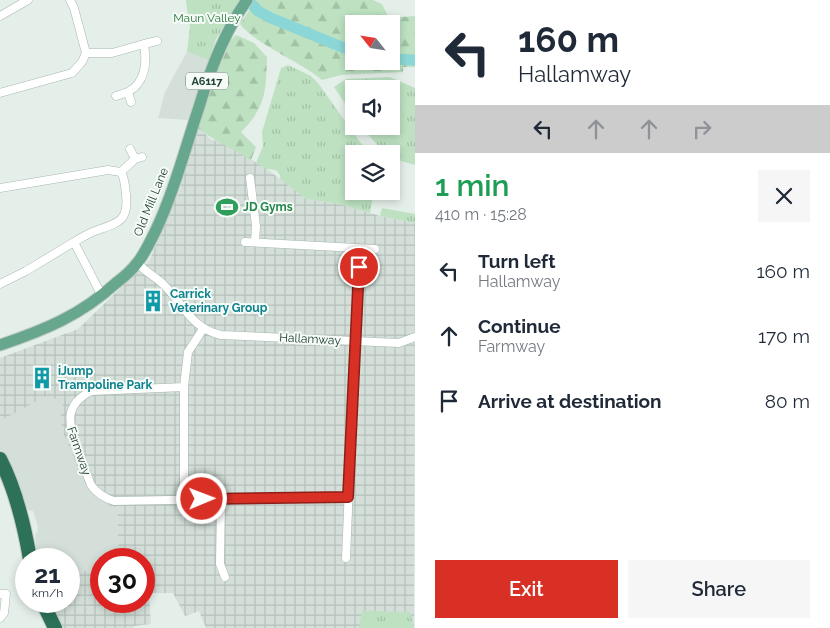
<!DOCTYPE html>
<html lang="en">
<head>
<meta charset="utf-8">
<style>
	body { margin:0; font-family:Raleway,sans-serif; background:#f6f6f7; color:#1f2937; height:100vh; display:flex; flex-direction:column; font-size:19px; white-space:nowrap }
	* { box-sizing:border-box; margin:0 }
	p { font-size:16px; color:#747a83 }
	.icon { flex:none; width:28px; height:28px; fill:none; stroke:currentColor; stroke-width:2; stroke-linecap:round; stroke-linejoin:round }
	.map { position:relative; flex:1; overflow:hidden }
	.sheet { display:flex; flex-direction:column; background:#fff; width:415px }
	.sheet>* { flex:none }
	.top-card { background:#fff; color:#1f2937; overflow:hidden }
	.needle { width:32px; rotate:300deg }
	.buttons { position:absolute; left:345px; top:15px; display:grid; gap:10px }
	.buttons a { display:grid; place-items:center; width:55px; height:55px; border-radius:0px; background:#fff; box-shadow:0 2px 8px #0003; font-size:25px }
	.speed { position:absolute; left:15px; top:548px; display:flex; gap:10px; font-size:25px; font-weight:700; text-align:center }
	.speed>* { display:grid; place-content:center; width:65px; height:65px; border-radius:50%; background:#fff; box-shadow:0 2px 8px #0003; line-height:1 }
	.speed small { font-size:12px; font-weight:400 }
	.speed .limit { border:8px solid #d22; background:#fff; color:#111 }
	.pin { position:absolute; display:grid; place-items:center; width:42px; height:42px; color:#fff; margin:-21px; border:2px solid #fff; border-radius:50%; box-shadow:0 1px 5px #0007 }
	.me { position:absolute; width:55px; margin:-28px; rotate:89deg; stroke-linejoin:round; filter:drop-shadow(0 0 4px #0008) }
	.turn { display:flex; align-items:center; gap:18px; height:105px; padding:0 20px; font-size:22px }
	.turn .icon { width:65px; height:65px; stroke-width:2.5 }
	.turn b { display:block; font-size:35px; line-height:42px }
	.lanes { display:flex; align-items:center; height:48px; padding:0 20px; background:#0003; justify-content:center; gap:25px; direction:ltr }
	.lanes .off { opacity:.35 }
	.round { display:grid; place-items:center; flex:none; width:52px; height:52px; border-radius:0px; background:#f6f6f7 }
	.overview { display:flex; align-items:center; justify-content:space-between; height:85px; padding:0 20px }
	h1 { font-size:30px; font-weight:600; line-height:38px; color:#1e9e55 }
	.button { display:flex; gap:10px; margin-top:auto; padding:10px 20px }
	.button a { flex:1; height:58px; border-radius:0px; background:#d93025; color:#fff; font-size:20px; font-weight:600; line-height:58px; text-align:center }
	.button a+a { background:#f6f6f7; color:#1f2937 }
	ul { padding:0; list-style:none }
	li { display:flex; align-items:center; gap:15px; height:65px; padding:0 20px }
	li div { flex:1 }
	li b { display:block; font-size:19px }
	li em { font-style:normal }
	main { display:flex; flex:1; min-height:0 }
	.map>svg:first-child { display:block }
	.built { fill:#d3dfd8 }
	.industrial { fill:url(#industrial-grid) }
	.grass { fill:url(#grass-tufts) }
	.forest { fill:url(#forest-firs); fill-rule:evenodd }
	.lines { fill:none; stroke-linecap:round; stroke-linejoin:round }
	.river { stroke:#8bd6d6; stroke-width:11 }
	.street-casing { stroke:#a7b8af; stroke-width:9 }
	.primary-casing { stroke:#c1cac6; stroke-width:13 }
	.highway-casing { stroke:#c1cac6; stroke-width:16 }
	.street { stroke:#fff; stroke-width:8 }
	.primary { stroke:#67a78d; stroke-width:11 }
	.highway { stroke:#2c7158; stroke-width:14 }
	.route-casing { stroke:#8d1f18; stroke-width:12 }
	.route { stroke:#d93025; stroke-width:9 }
	.labels { text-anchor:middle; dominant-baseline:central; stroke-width:4; stroke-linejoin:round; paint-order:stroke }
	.shield { fill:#f6fbf8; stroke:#627a70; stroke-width:1 }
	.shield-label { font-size:11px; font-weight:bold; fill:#224335 }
	.park-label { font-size:12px; fill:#2a7c3d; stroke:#f6fbf8 }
	.street-label { font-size:12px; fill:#224335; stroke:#f6fbf8 }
	.leisure-label { font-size:12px; font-weight:bold; fill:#27864d; stroke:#f6fbf8; text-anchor:start }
	.culture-label { font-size:12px; font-weight:bold; fill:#0d838f; stroke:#f6fbf8; text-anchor:start }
</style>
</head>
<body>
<main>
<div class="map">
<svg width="415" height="628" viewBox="0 0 415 628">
	<defs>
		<pattern id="industrial-grid" width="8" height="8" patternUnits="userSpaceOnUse" patternTransform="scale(1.25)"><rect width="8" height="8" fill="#d3dfd8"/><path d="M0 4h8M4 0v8" fill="none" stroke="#b5c1ba"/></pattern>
		<pattern id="grass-tufts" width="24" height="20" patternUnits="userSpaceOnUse" patternTransform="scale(1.25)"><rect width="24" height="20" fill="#bde1c1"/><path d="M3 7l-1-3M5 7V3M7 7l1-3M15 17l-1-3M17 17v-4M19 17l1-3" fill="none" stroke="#a2c2a6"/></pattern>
		<pattern id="forest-firs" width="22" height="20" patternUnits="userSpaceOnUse" patternTransform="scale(1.25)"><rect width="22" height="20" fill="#bde1c1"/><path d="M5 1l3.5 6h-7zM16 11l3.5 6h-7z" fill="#a2c2a6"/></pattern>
	</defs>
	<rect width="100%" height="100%" fill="#e5efe9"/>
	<path class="built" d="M187,52L209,60L188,120L158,118L165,92Z
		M84,341L60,418L95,496L110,505L117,507L119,559H101V570L69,572V559H37L35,533H37L38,527L33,511H30L25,506L18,485L0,450V358L14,354Z"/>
	<path class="industrial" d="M198,128L212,140L219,141L267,169L306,199L340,204L380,216L415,223L414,628H206L199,611L185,616L173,593H149L151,624L134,626L133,628H63L48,601H69V572L101,570V601H144V559H119L117,507L110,506L95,496L88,488L81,475L63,432L60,418L64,401L46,396L0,421V358L78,329L149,261L180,189Z"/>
	<path class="grass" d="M186,0H239L216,39L209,60L187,52L190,27Z
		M288,65L311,76L318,83L360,142L372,154H354V191H374L370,213L340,204L306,199L280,179V175L276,170L267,169L256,163L263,146L262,132L281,68Z
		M390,77L415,88V165L391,158V154H386L360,126H391V89H354V117L334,87L346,79Z
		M382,208L415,214V223L380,216Z
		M362,611L410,612L414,628H359Z"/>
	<path class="forest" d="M186,0H195V19L190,27Z
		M256,0H373L382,4L389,18L415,16V67H403V72L341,75L322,80C301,62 255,44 240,24ZM354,24H391V61H354Z
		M236,35L254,43L267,57C266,91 266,107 241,132L256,147L251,160C233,149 214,141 198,128L214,79L231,40Z"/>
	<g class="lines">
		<path class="river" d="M248,0L258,11L271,18L354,52
			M391,59L415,60"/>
		<g class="street-casing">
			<path id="street" d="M70,0L74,8L86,53
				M0,16L28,0
				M144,44L157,41
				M86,53H112L144,44C147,63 146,82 128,92L131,102
				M0,93L72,73L82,62L86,53
				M116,96L128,92
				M130,149L135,159
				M121,172L135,159L142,157
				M250,178L256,226L255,242
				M0,188L108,170L121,172
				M245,242L375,249
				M138,263C145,272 156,277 164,285C184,305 192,329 221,335L399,343L415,337
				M0,284L26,271L74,242
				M102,296L74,242C81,238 87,234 95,231C117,223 129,222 126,195C125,186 125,179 121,172
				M203,329L188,352L184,387L91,391C64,405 68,423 77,448C82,460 86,473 91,485C97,494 104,498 114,501L348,497
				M184,499V387
				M221,499L220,564L225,577
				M346,558L359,249
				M0,594H6L4,613L0,618"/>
		</g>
		<g class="primary-casing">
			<path id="primary" d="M0,345C45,330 81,315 116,283C124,277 132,270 138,262C145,253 150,242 155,232C174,192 185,149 199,107C210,70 224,32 247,0"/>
		</g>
		<g class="highway-casing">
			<path id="highway" d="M0,459C16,490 24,524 30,559
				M42,601L55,628"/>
		</g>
		<use href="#street" class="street"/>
		<use href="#primary" class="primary"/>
		<use href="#highway" class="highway"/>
	</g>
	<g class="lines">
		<g class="route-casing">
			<path id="route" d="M202,499L348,497L359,267"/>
		</g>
		<use href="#route" class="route"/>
	</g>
	<defs>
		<g id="stadium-bare" transform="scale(1.725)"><path d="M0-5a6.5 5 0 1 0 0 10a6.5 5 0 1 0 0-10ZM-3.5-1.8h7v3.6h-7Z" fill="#2e9e5b" stroke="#f6fbf8" stroke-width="2.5" paint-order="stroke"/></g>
		<g id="building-bare" transform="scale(1.725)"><path d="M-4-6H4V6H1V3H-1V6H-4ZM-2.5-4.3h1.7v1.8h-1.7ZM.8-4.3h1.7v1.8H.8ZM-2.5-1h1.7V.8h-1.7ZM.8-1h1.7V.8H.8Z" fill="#0f9aa8" stroke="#f6fbf8" stroke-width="2.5" paint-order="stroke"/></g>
	</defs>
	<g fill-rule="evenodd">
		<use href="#stadium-bare" x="227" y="207"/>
		<use href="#building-bare" x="153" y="301"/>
		<use href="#building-bare" x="42" y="378"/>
	</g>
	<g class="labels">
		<rect class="shield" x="186" y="72.5" width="42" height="17" rx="4"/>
		<g class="shield-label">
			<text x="207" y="81">A6117</text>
		</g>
		<g class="park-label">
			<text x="207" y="18">Maun Valley</text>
		</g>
		<g class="street-label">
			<text transform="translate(151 202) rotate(-68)">Old Mill Lane</text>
			<text transform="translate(310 339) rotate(3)">Hallamway</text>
			<text transform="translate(79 451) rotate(71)">Farmway</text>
		</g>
		<g class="leisure-label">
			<text x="243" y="207">JD Gyms</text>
		</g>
		<g class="culture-label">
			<text x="170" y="294">Carrick<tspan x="170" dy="14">Veterinary Group</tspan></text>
			<text x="58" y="371">iJump<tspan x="58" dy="14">Trampoline Park</tspan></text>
		</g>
	</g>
</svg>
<div class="buttons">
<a><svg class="needle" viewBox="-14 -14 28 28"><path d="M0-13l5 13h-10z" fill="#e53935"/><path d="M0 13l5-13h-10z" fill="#747a83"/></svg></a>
<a><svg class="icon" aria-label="sound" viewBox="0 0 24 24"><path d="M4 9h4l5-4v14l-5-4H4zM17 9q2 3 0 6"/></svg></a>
<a><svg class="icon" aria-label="layers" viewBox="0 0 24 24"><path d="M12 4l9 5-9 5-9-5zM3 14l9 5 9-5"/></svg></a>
</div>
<div class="speed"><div>21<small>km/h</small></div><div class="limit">30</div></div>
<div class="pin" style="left:359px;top:267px;background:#d93025"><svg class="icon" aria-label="arrive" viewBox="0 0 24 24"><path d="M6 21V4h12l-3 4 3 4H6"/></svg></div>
<svg class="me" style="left:202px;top:499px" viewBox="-20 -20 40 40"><circle r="17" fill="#d93025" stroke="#fff" stroke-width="3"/><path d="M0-11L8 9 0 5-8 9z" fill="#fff"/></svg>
</div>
<section class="sheet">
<div class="top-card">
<div class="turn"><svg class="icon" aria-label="left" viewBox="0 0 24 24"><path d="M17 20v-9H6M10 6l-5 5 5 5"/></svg><div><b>160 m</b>Hallamway</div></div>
<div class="lanes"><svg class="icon" aria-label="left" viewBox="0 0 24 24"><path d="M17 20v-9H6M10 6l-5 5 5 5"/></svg><svg class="icon off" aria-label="ahead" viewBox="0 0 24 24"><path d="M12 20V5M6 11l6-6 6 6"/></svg><svg class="icon off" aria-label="ahead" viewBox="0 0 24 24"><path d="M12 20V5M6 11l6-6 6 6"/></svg><svg class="icon off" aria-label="right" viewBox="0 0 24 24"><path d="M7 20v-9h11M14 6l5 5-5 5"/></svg></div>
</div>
<div class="overview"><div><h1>1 min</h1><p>410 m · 15:28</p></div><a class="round"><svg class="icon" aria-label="close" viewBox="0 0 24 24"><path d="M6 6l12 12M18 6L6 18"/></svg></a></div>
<ul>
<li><svg class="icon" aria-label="left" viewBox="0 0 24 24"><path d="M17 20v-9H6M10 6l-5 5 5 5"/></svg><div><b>Turn left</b><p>Hallamway</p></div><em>160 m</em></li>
<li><svg class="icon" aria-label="ahead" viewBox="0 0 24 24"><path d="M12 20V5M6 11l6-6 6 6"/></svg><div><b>Continue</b><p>Farmway</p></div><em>170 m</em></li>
<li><svg class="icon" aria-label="arrive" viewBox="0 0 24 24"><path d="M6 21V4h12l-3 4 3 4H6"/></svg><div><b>Arrive at destination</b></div><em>80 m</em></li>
</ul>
<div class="button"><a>Exit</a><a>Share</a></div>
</section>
</main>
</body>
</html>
